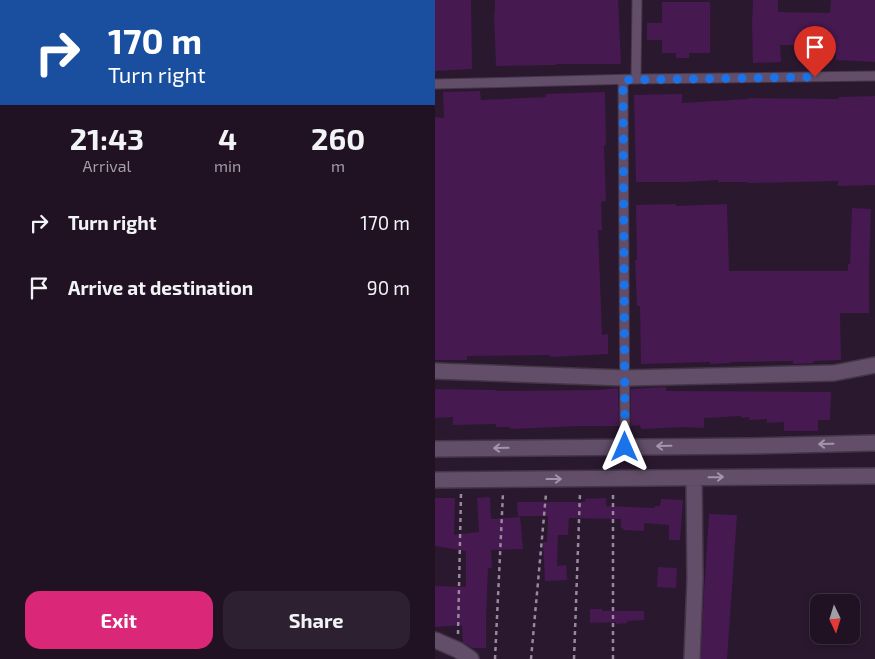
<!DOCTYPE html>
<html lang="en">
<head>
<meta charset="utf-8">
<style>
	body { margin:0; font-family:"Exo 2",sans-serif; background:#2d2030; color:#f1f3f6; height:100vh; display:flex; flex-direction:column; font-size:19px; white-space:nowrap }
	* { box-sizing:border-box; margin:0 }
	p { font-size:16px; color:#a29ea6 }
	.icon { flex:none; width:28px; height:28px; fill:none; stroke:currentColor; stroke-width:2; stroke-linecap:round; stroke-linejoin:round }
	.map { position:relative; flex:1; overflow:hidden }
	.drawer { display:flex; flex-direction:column; background:#201223; width:435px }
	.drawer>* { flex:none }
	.hud { background:#1a4fa0; color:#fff; overflow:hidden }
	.needle { width:32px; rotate:176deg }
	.tools { position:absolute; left:375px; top:594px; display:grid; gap:10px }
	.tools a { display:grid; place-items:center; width:50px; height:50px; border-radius:10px; background:#201223; box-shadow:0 2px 8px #0003,0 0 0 1px #3d3241; font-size:25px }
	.pin { position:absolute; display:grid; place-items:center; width:42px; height:42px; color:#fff; margin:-51px -21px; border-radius:50% 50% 50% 0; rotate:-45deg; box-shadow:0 0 5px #0007 }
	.pin .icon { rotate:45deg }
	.me { position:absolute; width:55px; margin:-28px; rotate:0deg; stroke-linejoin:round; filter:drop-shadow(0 0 4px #0008) }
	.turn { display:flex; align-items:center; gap:18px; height:105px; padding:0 25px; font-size:22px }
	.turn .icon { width:65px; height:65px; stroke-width:2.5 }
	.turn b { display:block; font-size:35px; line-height:42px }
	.eta { display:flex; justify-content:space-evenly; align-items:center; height:85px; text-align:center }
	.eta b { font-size:30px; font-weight:700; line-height:35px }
	.cta { display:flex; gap:10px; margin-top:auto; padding:10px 25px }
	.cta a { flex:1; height:58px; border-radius:15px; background:#db2777; color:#fff; font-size:20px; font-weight:700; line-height:58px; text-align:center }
	.cta a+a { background:#2d2030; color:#f1f3f6 }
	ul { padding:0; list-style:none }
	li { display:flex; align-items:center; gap:15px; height:65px; padding:0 25px }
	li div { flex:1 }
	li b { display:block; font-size:19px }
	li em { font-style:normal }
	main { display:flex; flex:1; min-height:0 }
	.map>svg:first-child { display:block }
	.building { fill:#461951 }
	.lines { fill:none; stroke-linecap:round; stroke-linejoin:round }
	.lane-casing { stroke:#443648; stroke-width:11 }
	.street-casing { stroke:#443648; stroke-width:18 }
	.path { stroke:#988a9c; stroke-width:2.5; stroke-dasharray:4 4; stroke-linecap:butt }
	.lane { stroke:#624e68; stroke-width:9 }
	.street { stroke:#624e68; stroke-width:15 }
	.oneway { stroke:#a494a9 }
	.route { stroke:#1a73e8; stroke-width:9; stroke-dasharray:0 16.2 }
</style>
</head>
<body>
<main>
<section class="drawer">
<div class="hud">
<div class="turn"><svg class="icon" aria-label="right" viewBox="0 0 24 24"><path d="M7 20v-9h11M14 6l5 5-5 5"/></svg><div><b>170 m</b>Turn right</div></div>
</div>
<div class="eta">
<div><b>21:43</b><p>Arrival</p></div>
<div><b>4</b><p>min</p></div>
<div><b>260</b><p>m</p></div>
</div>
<ul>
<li><svg class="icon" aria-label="right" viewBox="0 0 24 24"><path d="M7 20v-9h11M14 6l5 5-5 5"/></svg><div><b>Turn right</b></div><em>170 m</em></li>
<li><svg class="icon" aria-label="arrive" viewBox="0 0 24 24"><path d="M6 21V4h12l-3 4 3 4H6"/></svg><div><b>Arrive at destination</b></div><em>90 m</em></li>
</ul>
<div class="cta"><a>Exit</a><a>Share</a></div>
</section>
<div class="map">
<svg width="440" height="659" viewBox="0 0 440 659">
	<rect width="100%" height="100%" fill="#2a182f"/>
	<path class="building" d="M0,0H36L37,69L0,71Z
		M60,0H183L186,64H121V65L61,66L59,13H60Z
		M318,0H343V12L395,13L396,0H440V62L401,60V53L390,55L388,46L345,45L346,62L318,63L317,25Z
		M227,2H275V53H254V58H241V53H227V40H212V23H227Z
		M45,91L46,100L111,97V94L170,92L171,145H169L171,201L166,202L167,230H163L167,335L173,334V354L115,357V355L32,356V360H0V117L9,118L8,92Z
		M247,94V103L313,99V98L404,99V97L440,96V185L403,186V181L313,183V182H283V180L250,182H201L199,95Z
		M241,204V206L292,204L294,271H413V264H415L417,208L436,209L434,268V313H405L406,360L378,361V363L358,364V361L295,362V363L275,364V362L206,364L205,306H202L200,260H202L201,205Z
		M231,387V391L396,392L395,420H383V431H349V422L332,423V419L314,420V417L306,418V416L269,418V428L248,427L206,429L205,425L196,426V389Z
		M183,388L184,426H143L75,429V427H61V424L18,425V417L0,418V389L61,390V391L163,390Z
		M55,497L56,519L85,517L88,549L56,550L57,568H53L51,619V648H37L28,642L27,625L0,627V586L31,587V551L0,546V498H20L19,535L44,532L42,498Z
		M171,498V506L220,508V506H225L226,499L248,500L245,540H234V525L209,523V531L189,530L186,527V519L134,518L133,535H123L122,566L131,565L132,580L110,581L108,542H112L113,516H83L82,502H150V499Z
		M274,514L302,515L292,659H266L269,592Z
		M223,567L242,568L241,588L222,587Z
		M155,609H167V611H209V620L192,621L193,623L181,624V622L155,623Z"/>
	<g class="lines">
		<g class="lane-casing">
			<path id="lane" d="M201,79L202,0
				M188,80L190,447
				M0,84L201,79L440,76"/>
		</g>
		<g class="street-casing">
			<path id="street" d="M0,371L190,378L399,373L440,365
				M0,449L315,446L440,443
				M0,480L440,476
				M0,640L23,650L36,659
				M257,659L260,579L259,478"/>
		</g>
		<path class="path" d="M23,634L26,494
			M60,659L68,493
			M96,659L111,494
			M139,659L145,493
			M178,659V493"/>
		<use href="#lane" class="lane"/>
		<use href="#street" class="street"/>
	</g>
	<defs><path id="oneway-shaft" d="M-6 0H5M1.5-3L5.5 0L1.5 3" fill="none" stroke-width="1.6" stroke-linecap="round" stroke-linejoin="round" transform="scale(1.25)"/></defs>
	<g class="oneway">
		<use href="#oneway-shaft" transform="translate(391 444) rotate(179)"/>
		<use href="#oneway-shaft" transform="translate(229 446) rotate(179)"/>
		<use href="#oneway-shaft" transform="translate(66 448) rotate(179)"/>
		<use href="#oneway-shaft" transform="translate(281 477) rotate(-1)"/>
		<use href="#oneway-shaft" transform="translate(119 479)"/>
	</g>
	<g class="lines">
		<path class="route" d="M190,447L188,80L380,77"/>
	</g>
</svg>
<div class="tools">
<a><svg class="needle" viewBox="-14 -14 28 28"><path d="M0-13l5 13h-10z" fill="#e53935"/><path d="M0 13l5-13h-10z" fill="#a29ea6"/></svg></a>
</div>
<div class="pin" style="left:380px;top:77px;background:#d93025"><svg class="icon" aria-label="arrive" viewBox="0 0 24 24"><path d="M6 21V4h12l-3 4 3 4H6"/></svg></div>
<svg class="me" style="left:190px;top:447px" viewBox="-20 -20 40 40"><path d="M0-17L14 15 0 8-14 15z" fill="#1a73e8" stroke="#fff" stroke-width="4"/></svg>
</div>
</main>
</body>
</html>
